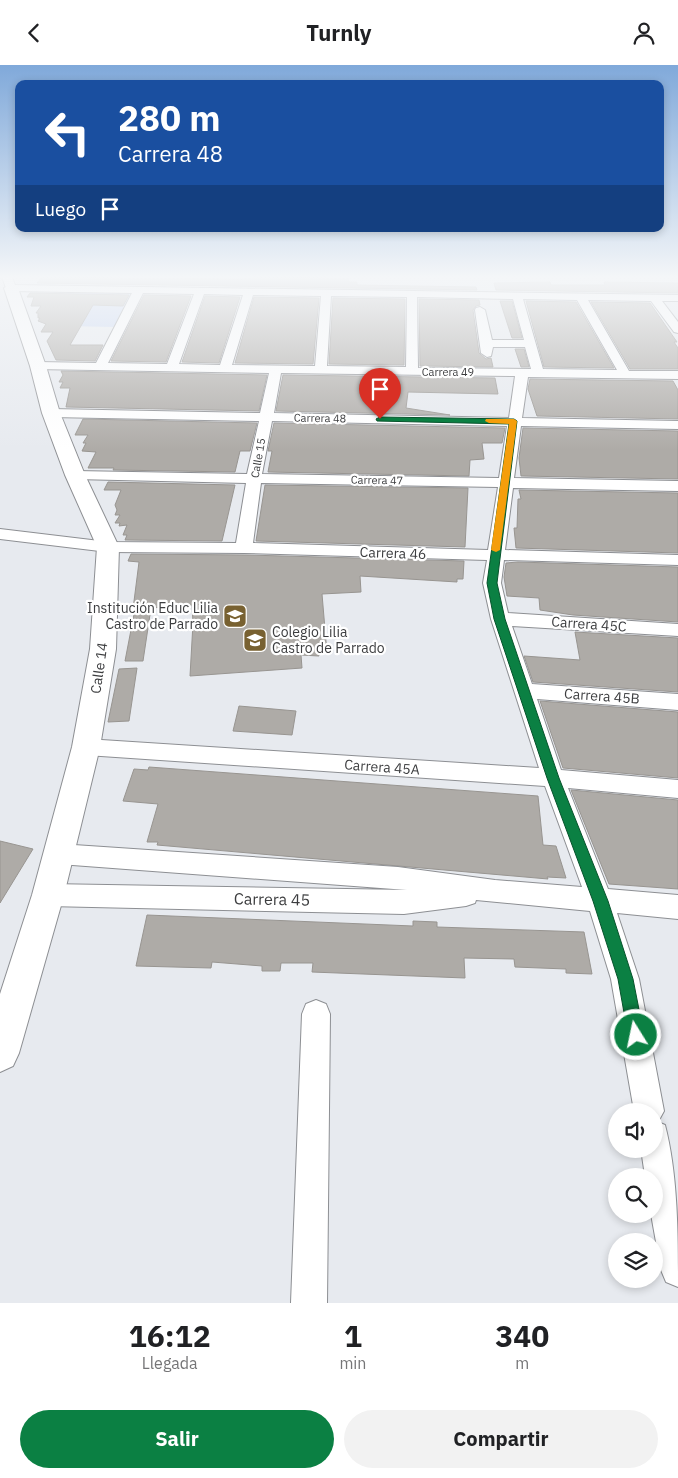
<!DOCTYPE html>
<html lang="es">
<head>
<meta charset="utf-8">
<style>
	body { margin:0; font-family:"IBM Plex Sans",sans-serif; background:#f2f2f2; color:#202124; height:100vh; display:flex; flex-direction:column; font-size:19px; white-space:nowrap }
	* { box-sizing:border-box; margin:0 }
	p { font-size:16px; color:#757577 }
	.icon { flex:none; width:28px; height:28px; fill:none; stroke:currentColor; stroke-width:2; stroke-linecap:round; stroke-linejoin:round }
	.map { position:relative; height:1238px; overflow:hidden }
	.details { display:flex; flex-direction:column; background:#fff; flex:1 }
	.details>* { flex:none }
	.top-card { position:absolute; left:15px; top:15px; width:649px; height:152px; border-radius:10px; box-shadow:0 2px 8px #0003; background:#1a4fa0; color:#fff; overflow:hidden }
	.buttons { position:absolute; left:608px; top:1038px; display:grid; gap:10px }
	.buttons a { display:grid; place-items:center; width:55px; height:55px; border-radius:50%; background:#fff; box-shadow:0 2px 8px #0003; font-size:25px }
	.pin { position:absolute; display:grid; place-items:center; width:42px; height:42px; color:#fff; margin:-51px -21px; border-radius:50% 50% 50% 0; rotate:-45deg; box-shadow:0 0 5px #0007 }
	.pin .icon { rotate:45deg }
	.me { position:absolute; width:55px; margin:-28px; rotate:350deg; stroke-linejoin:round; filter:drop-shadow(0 0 4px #0008) }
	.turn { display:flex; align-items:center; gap:18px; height:105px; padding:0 20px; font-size:22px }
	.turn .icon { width:65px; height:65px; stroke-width:2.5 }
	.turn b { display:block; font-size:35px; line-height:42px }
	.then { display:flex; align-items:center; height:48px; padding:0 20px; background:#0003; gap:10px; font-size:19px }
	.eta { display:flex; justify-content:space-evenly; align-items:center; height:85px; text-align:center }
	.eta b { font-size:30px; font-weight:700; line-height:35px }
	.button { display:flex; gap:10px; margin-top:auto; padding:10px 20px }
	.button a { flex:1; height:58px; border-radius:30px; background:#0b8043; color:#fff; font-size:20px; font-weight:700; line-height:58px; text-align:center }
	.button a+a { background:#f2f2f2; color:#202124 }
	header { display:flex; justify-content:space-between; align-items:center; height:65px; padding:0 20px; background:#fff; font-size:22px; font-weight:700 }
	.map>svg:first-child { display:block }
	.green { fill:#c4d3f2 }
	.building { fill:#aeaba7; stroke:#989591 }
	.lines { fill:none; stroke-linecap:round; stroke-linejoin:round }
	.minor-casing { stroke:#8d8f93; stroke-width:2 }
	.tertiary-casing { stroke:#8d8f93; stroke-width:2 }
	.minor { fill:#fff; fill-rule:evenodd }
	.tertiary { fill:#fff; fill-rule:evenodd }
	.route { fill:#0b8043; stroke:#07532c }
	.slow { fill:#f59e0b }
	.labels { text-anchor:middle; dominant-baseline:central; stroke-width:4.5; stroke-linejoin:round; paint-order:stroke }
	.far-street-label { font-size:11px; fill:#3c3d3f; stroke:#fff }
	.street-label { font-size:14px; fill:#3c3d3f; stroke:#fff }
	.poi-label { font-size:14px; fill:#3c3d3f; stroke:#fff; text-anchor:end }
	.near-street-label { font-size:16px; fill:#3c3d3f; stroke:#fff }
</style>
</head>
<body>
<header><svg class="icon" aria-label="back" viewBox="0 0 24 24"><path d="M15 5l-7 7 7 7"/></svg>Turnly<svg class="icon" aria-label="person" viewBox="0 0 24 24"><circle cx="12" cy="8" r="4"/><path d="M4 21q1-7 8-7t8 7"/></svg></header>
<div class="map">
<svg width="678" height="1238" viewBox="0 0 678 1238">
	<rect width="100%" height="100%" fill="#e7eaef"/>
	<path class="green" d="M60,226L132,227L115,262L63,261L55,234Z"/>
	<path class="building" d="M42,212L243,214L258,212L349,213L348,217H357V220L476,222L477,225L37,218Z
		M550,217L551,220H605L604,217L678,218V228L496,225L494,218Z
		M30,228L129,230L123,241L93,240L70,280H103L95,296L56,295L47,276L53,267H41L46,259L38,256L40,253H38V248H36L41,241H31L34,232H27Z
		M144,230L191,231L166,297L111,296Z
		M205,231L240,232L219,298L182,297Z
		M254,232L319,233L313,299L235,298Z
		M333,233L405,234L404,300L329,299Z
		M419,234L479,235L480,240L476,241L473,245L479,288L486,294L491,293L493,302L420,301Z
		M500,236H512L522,273H512Z
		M526,236L576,237L614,303L544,302Z
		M591,237L650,238L677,277H674L678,283V304H630Z
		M515,284H524L529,302H521Z
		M61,306L267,310L259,346L66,342L70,323H60L63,317H59L63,310Z
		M283,310L495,313L498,329L408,327L406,343L450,350L276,346Z
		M530,314L673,316L678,325V354L537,351L528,324Z
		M83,354L257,358L250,386H240L235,407L113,405L114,403H88L96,387L82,386L86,378H83L88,370H75Z
		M274,358L505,363L502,378H482L484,394L470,395L469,411L268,407L272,386H268Z
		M523,363L678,366V414L521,411L519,393Z
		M108,417L235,420L222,476L125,475L127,470H123L127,460L119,461L120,458H115L120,450H115L117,445L115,440L121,425H104Z
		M265,420L468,423L465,482L256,476Z
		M519,425L678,428V488L516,483L514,463H517L518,434H521Z
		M131,489L247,490L464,496L463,514H457V517L360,511L361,527L322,529L327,588H319V591L301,590L302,603L190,611L193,558L192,540L151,543L143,596H125L135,544H133L139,497L128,496Z
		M518,497L678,502V557L573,550L540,545L539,533L507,531L504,512L506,498Z
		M575,567L678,573V627L533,617L524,591L580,595Z
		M137,603L129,656L108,657L119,604Z
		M540,636L678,647V713L563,703Z
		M239,641L296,646L292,670L233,666Z
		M149,702L538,731L543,780L556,781L566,813L547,812L548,814L157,780L158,777H147L158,739L123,736L134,704L148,705Z
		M571,725L678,735V824L609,819Z
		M0,776L33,784L0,838Z
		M147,850L413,861V856L437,857V862L584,867L592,909L566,908V904L515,902L514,894L464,893L465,913L312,907L313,898H281L280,906H262V901L212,897L211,903L136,901Z"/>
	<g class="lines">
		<g class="minor-casing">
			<path id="minor" d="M2,212H12L15,220L678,230V236H662L678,257V268L674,267L651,236L588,235L629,306H678V314L528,312L522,353L678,356V364L521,361L514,413L678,416V426L513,423L505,485L678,490V500L504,495L501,518L508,548L678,559V571L512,561L532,619L678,629V645L537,634L561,705L678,715V733L568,723L608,824L678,830V854L617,848L639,914L664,1046L658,1057L665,1060C678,1110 678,1169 678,1222L666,1217L661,1205L651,1149H654V1111H645L641,1084H654V1046H634L611,914L590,846L476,835L475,838L466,841L404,849L48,841L39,838L35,830L39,822L48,819L407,825L59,799L50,796L47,789L50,782L59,779L398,802L495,815L582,822L545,721L86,690L78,688L75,682L78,676L86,674L539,703L491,554L483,518L487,495L244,488L108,487L0,474V464L108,477L236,478L246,418L75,414L68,410L75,406L247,409L259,356L51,352L44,348L51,344L260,348L269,308L34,304L32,301L38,297L96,298L132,228L11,226L6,223ZM143,228L194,229L167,299L108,298ZM204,229L243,230L220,300L179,299ZM253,230L321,231L315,301L232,300ZM331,231L407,232L406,302L327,301ZM417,232L513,234L524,275H492L485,245L480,242L476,243L475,245L481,288L487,292L491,291L493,282H525L531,304L418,303ZM523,234L577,235L617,305L543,304ZM281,308L515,311L509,353L274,348ZM272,356L507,361L499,413L262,409ZM261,418L498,422L488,485L253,478Z
				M316,935L326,939L330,949L327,1238H291L302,949L306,939Z"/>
		</g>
		<g class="tertiary-casing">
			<path id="tertiary" d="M11,219L18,223L46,301L60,348L85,410L119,482L116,584L100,682L64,830L19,988L13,1001L0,1007V929L32,830L72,682L90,584L97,482L65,410L42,348L30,301L4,223Z"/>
		</g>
		<use href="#minor" class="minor"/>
		<use href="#tertiary" class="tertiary"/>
	</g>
	<linearGradient id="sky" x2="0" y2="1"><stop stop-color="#80a9da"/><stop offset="0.55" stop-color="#f4f6f8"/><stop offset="1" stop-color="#f4f6f8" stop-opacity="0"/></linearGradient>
	<rect width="678" height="385" fill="url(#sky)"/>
	<path class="route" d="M380,352L514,354L517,356L497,518L505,554L559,713L608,836L633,914L644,970L641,976L636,978L630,976L628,970L618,914L593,836L547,713L494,554L487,518L509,359L377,356L376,354Z"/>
	<path class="slow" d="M486,354H514L517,356L500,485L496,487L491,485L509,359L489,358L485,356Z"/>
	<defs>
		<g id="school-square" transform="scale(1.25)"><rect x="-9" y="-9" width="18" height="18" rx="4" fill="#786131" stroke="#fff"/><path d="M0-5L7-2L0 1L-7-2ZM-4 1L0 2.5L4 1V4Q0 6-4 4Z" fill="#fff"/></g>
		<g id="university-square" transform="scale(1.25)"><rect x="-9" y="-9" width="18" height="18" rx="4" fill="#786131" stroke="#fff"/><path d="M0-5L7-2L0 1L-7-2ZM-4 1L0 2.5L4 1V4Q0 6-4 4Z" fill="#fff"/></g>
	</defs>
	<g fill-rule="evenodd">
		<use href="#school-square" x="235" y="551"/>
		<use href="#university-square" x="255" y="575"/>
	</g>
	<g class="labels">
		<g class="far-street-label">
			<text x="448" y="307">Carrera 49</text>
			<text transform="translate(320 353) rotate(1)">Carrera 48</text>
			<text transform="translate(258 393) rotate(-80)">Calle 15</text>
			<text transform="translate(377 415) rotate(1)">Carrera 47</text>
		</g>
		<g class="street-label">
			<text transform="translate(393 488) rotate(2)">Carrera 46</text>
			<text transform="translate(589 559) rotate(4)">Carrera 45C</text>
			<text transform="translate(99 603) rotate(-82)">Calle 14</text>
			<text transform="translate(602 631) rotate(4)">Carrera 45B</text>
			<text transform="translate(382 702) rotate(4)">Carrera 45A</text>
		</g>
		<g class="poi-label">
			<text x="218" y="543">Institución Educ Lilia<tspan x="218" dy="16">Castro de Parrado</tspan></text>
			<text x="272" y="567" text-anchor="start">Colegio Lilia<tspan x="272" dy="16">Castro de Parrado</tspan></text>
		</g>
		<g class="near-street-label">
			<text transform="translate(272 834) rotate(1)">Carrera 45</text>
		</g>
	</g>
</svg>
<div class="buttons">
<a><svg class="icon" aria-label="sound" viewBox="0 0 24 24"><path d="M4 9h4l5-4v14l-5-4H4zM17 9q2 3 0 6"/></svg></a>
<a><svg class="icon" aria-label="search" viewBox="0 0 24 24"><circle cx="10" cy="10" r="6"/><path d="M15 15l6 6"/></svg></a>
<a><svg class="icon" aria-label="layers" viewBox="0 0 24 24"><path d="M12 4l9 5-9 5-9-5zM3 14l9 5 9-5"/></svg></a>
</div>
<div class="pin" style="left:380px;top:354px;background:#d93025"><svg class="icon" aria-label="arrive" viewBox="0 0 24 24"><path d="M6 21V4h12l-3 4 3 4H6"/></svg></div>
<svg class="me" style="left:636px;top:970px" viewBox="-20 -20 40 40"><circle r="17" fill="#0b8043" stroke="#fff" stroke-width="3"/><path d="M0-11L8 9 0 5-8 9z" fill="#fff"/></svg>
<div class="top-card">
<div class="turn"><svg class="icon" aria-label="left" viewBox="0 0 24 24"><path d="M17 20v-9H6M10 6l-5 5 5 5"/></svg><div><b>280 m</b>Carrera 48</div></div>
<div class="then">Luego<svg class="icon" aria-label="arrive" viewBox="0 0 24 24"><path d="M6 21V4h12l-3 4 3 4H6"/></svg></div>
</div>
</div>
<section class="details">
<div class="eta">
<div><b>16:12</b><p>Llegada</p></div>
<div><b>1</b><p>min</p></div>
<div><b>340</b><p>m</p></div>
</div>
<div class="button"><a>Salir</a><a>Compartir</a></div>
</section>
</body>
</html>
